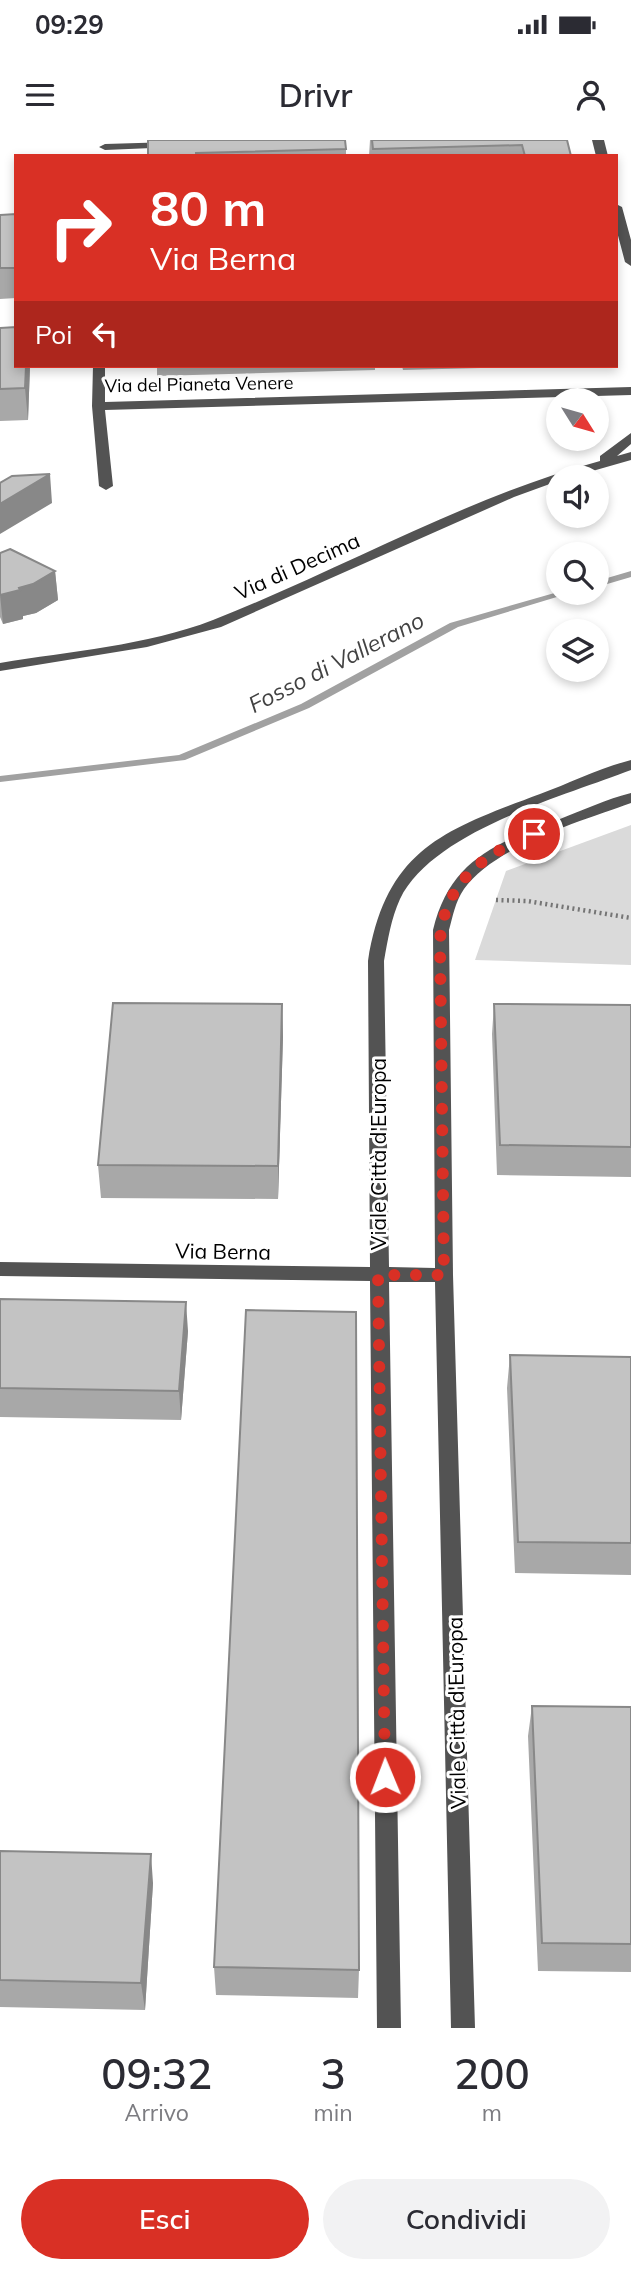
<!DOCTYPE html>
<html lang="it">
<head>
<meta charset="utf-8">
<style>
	body { margin:0; font-family:Mulish,sans-serif; background:#f2f2f3; color:#2b2b33; height:100vh; display:flex; flex-direction:column; font-size:26px; white-space:nowrap }
	* { box-sizing:border-box; margin:0 }
	p { font-size:23px; color:#7c7c81 }
	.icon { flex:none; width:38px; height:38px; fill:none; stroke:currentColor; stroke-width:2; stroke-linecap:round; stroke-linejoin:round }
	.map { position:relative; height:1888px; overflow:hidden }
	.details { display:flex; flex-direction:column; background:#fff; flex:1 }
	.details>* { flex:none }
	.top-card { position:absolute; left:14px; top:14px; width:604px; height:214px; border-radius:0px; box-shadow:0 4px 10px #0003; background:#d93025; color:#fff; overflow:hidden }
	.needle { width:46px; rotate:127deg }
	.buttons { position:absolute; left:546px; top:248px; display:grid; gap:14px }
	.buttons a { display:grid; place-items:center; width:63px; height:63px; border-radius:50%; background:#fff; box-shadow:0 4px 10px #0003; font-size:35px }
	.pin { position:absolute; display:grid; place-items:center; width:60px; height:60px; color:#fff; margin:-30px; border:4px solid #fff; border-radius:50%; box-shadow:0 2px 7px #0007 }
	.me { position:absolute; width:77px; margin:-38px; rotate:359deg; stroke-linejoin:round; filter:drop-shadow(0 0 5px #0008) }
	.turn { display:flex; align-items:center; gap:24px; height:147px; padding:0 21px; font-size:32px }
	.turn .icon { width:91px; height:91px; stroke-width:2.5 }
	.turn b { display:block; font-size:49px; line-height:60px }
	.then { display:flex; align-items:center; height:66px; padding:0 21px; background:#0003; gap:14px; font-size:26px }
	.eta { display:flex; justify-content:space-evenly; align-items:center; height:119px; text-align:center }
	.eta b { font-size:42px; font-weight:600; line-height:49px }
	.primary-button { display:flex; gap:14px; margin-top:auto; padding:14px 21px }
	.primary-button a { flex:1; height:80px; border-radius:42px; background:#d93025; color:#fff; font-size:28px; font-weight:600; line-height:80px; text-align:center }
	.primary-button a+a { background:#f2f2f3; color:#2b2b33 }
	.status { display:flex; justify-content:space-between; align-items:center; height:49px; padding:0 35px; background:#fff; direction:ltr }
	.status svg { height:19px; fill:currentColor }
	header { display:flex; justify-content:space-between; align-items:center; height:91px; padding:0 21px; background:#fff; font-size:32px; font-weight:600 }
	.map>svg:first-child { display:block }
	.green { fill:#dadada }
	.lines { fill:none; stroke-linecap:round; stroke-linejoin:round }
	.stream { fill:#a1a1a1; fill-rule:evenodd }
	.path { stroke:#757575; stroke-width:4.5; stroke-dasharray:2 3.5; stroke-linecap:butt }
	.minor { fill:#535353; fill-rule:evenodd }
	.wall { fill:#a8a8a8 }
	.shaded-wall { fill:#888 }
	.building { fill:#c3c3c3; stroke:#888; stroke-width:2 }
	.route { stroke:#d93025; stroke-width:12; stroke-dasharray:0 21.6 }
	.labels { text-anchor:middle; dominant-baseline:central; stroke-width:6; stroke-linejoin:round; paint-order:stroke }
	.far-street-label { font-size:18px; fill:#000; stroke:#fff }
	.street-label { font-size:21px; fill:#000; stroke:#fff }
	.water-label { font-size:23px; font-style:italic; fill:#424242; stroke:#fff }
</style>
</head>
<body>
<div class="status"><b>09:29</b><svg viewBox="0 0 49 12"><path d="M0 12V9h3v3zM5 12V6h3v6zM10 12V3h3v9zM15 12V0h3v12zM26 1h20v11H26zM47 4h2v5h-2z"/></svg></div>
<header><svg class="icon" aria-label="menu" viewBox="0 0 24 24"><path d="M4 6h16M4 12h16M4 18h16"/></svg>Drivr<svg class="icon" aria-label="person" viewBox="0 0 24 24"><circle cx="12" cy="8" r="4"/><path d="M4 21q1-7 8-7t8 7"/></svg></header>
<div class="map">
<svg width="631" height="1888" viewBox="0 0 631 1888">
	<rect width="100%" height="100%" fill="#fff"/>
	<path class="green" d="M631,685V825L475,820L506,731Z"/>
	<g class="lines">
		<path class="stream" d="M631,431V437L597,447V441Z
			M558,452L570,453L458,487L309,568L185,620L0,642V636L179,615L301,564L450,483Z"/>
		<path class="path" d="M496,760L527,761L631,778"/>
		<path class="minor" d="M592,0H604L608,16H596Z
			M172,2L176,3V7L105,10L99,7L105,4Z
			M616,64L622,67L631,100V126L625,122L616,88Z
			M93,226H105V262L631,247V255L105,270L113,346L106,350L99,346L92,266Z
			M631,293V304L617,316L631,312V320L568,338H558V341L514,357L221,487L147,507L0,531V523C70,511 146,506 213,480C343,429 464,358 600,321V316Z
			M631,620V630C564,656 433,691 400,759C391,779 388,799 384,821L389,1127L435,1128L433,790C450,719 497,703 560,679C583,670 607,659 631,653V663C582,681 494,706 464,749C455,762 453,776 449,790L453,1135L475,1888H451L435,1142H389L401,1888H377L370,1141L0,1136V1122L370,1127L368,821C386,709 444,690 540,654C570,643 600,628 631,620Z"/>
	</g>
	<path class="wall" d="M148,0L346,9V16H148Z
		M370,0H567L571,16H369Z
		M16,74V158L0,159V75Z
		M616,185L618,193L616,216Z
		M0,188L16,226H30L28,280L0,281Z
		M157,226H375V230L157,236Z
		M402,226H562L403,230Z
		M0,413L55,431L58,460L36,473L23,476V479L3,484L0,477Z
		M282,864L283,897L278,1059L101,1058L98,1025Z
		M494,864L631,865V1037L497,1035L492,894Z
		M0,1159L188,1191L181,1280L0,1277Z
		M510,1215L631,1217V1435L515,1433L507,1248Z
		M532,1566L631,1567V1832L538,1831L528,1596Z
		M0,1711L153,1743L145,1870L0,1867Z
		M214,1827L359,1830L358,1858L216,1855Z"/>
	<path class="shaded-wall" d="M26,226H30L28,280L25,248Z
		M50,334L52,363L0,394V364Z
		M55,431L58,460L36,473L23,476V479L3,484L0,455Z
		M282,864L283,897L278,1059V1026Z
		M186,1162L188,1191L181,1280L179,1251Z
		M151,1714L153,1743L145,1870L141,1843Z"/>
	<path class="building" d="M148,0H345L346,9L196,13V16H148Z
		M372,0H567L571,16H525L522,5L373,9Z
		M16,74V128H0V75Z
		M16,187V226H26L25,248L0,249V188Z
		M50,334L0,364V343L12,336Z
		M10,409L55,431L33,444L19,448L20,450L0,455V413Z
		M113,863L282,864L278,1026L98,1025Z
		M494,864L631,865V1007L500,1005Z
		M0,1159L186,1162L179,1251L0,1248Z
		M246,1170L356,1172L359,1830L214,1827Z
		M510,1215L631,1217V1403L518,1402Z
		M532,1566L631,1567V1804L542,1803Z
		M0,1711L151,1714L141,1843L0,1840Z"/>
	<g class="lines">
		<path class="route" d="M385,1637L378,1135H444L440,802C443,744 483,714 534,694"/>
	</g>
	<g class="labels">
		<g class="far-street-label">
			<text transform="translate(199 244) rotate(-1)">Via del Pianeta Venere</text>
		</g>
		<g class="street-label">
			<text transform="translate(297 426) rotate(-24)">Via di Decima</text>
			<text transform="translate(378 1014) rotate(-90)">Viale Città d'Europa</text>
			<text transform="translate(223 1111) rotate(1)">Via Berna</text>
			<text transform="translate(456 1573) rotate(-91)">Viale Città d'Europa</text>
		</g>
		<g class="water-label">
			<text transform="translate(336 522) rotate(-27)">Fosso di Vallerano</text>
		</g>
	</g>
</svg>
<div class="buttons">
<a><svg class="needle" viewBox="-14 -14 28 28"><path d="M0-13l5 13h-10z" fill="#e53935"/><path d="M0 13l5-13h-10z" fill="#7c7c81"/></svg></a>
<a><svg class="icon" aria-label="sound" viewBox="0 0 24 24"><path d="M4 9h4l5-4v14l-5-4H4zM17 9q2 3 0 6"/></svg></a>
<a><svg class="icon" aria-label="search" viewBox="0 0 24 24"><circle cx="10" cy="10" r="6"/><path d="M15 15l6 6"/></svg></a>
<a><svg class="icon" aria-label="layers" viewBox="0 0 24 24"><path d="M12 4l9 5-9 5-9-5zM3 14l9 5 9-5"/></svg></a>
</div>
<div class="pin" style="left:534px;top:694px;background:#d93025"><svg class="icon" aria-label="arrive" viewBox="0 0 24 24"><path d="M6 21V4h12l-3 4 3 4H6"/></svg></div>
<svg class="me" style="left:385px;top:1637px" viewBox="-20 -20 40 40"><circle r="17" fill="#d93025" stroke="#fff" stroke-width="3"/><path d="M0-11L8 9 0 5-8 9z" fill="#fff"/></svg>
<div class="top-card">
<div class="turn"><svg class="icon" aria-label="right" viewBox="0 0 24 24"><path d="M7 20v-9h11M14 6l5 5-5 5"/></svg><div><b>80 m</b>Via Berna</div></div>
<div class="then">Poi<svg class="icon" aria-label="left" viewBox="0 0 24 24"><path d="M17 20v-9H6M10 6l-5 5 5 5"/></svg></div>
</div>
</div>
<section class="details">
<div class="eta">
<div><b>09:32</b><p>Arrivo</p></div>
<div><b>3</b><p>min</p></div>
<div><b>200</b><p>m</p></div>
</div>
<div class="primary-button"><a>Esci</a><a>Condividi</a></div>
</section>
</body>
</html>
